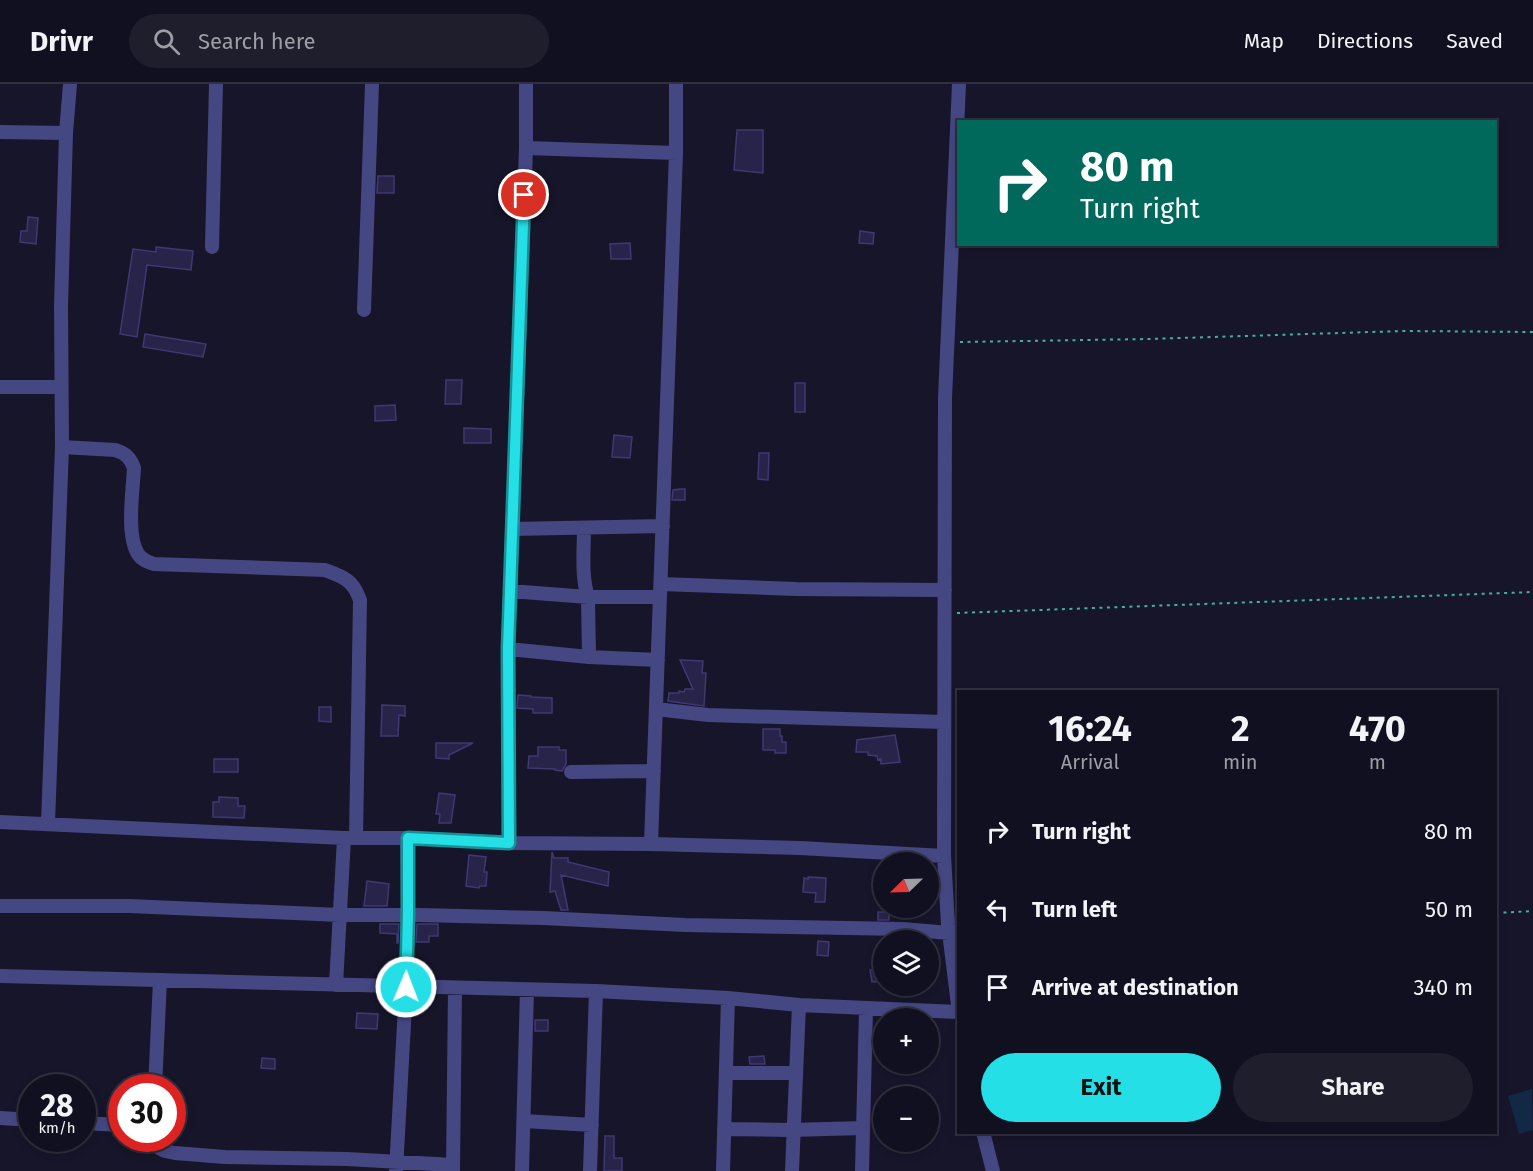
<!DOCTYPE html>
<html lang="en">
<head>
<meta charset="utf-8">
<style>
	body { margin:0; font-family:"Fira Sans",sans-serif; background:#1e1e2d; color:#f1f3f6; height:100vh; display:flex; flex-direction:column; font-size:22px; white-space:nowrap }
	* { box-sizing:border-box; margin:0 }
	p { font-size:20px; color:#9c9da5 }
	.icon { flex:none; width:33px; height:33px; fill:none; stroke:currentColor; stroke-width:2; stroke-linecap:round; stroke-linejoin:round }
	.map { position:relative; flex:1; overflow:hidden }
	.side { position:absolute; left:957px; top:606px; width:540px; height:444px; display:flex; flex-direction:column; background:#111020; border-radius:0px; box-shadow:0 3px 9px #0003,0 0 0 2px #30303e }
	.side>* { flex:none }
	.banner { position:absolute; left:957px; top:36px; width:540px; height:126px; border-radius:0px; box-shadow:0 3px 9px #0003,0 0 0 2px #30303e; background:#00695c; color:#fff; overflow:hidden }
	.needle { width:39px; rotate:247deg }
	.tools { position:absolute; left:873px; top:768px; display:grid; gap:12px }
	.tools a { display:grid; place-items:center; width:66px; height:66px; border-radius:50%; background:#111020; box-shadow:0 3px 9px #0003,0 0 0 2px #30303e; font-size:30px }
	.speed { position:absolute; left:18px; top:990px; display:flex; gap:12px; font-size:30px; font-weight:700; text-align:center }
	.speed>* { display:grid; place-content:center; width:78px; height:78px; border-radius:50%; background:#111020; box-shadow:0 3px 9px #0003,0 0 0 2px #30303e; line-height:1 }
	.speed small { font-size:15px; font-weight:400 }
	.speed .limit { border:9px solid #d22; background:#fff; color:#111 }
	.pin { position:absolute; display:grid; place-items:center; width:51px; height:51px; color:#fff; margin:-26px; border:3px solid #fff; border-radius:50%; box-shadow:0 2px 6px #0007 }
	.me { position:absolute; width:66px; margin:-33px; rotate:1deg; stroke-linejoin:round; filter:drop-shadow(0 0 4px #0008) }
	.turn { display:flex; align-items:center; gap:21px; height:126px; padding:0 24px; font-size:27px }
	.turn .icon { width:78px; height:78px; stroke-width:2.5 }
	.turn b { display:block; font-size:42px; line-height:51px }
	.eta { display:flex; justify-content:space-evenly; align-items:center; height:102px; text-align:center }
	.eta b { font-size:36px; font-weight:700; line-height:42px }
	.action { display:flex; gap:12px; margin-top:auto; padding:12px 24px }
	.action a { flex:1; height:69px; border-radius:36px; background:#24dfe5; color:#111; font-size:24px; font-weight:700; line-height:69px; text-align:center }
	.action a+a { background:#1e1e2d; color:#f1f3f6 }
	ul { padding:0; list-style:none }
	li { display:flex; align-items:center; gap:18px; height:78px; padding:0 24px }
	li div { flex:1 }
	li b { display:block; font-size:22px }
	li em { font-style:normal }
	header { display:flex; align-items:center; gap:36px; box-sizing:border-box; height:84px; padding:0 30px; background:#111020; border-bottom:2px solid #30303e }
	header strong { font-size:28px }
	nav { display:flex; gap:33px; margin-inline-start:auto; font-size:21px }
	.search { width:420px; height:54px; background:#1e1e2d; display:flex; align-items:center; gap:15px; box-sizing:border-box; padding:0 21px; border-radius:33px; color:#9c9da5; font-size:22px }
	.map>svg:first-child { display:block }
	.water { fill:#122845 }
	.building { fill:#282349; stroke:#3f3872; stroke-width:1.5 }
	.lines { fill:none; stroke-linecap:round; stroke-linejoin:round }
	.path { stroke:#40b1a2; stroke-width:2; stroke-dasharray:3 4.5; stroke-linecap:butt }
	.minor { stroke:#454783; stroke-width:14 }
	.route-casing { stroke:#179195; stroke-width:15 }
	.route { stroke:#24dfe5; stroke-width:10 }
</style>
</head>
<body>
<header>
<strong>Drivr</strong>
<div class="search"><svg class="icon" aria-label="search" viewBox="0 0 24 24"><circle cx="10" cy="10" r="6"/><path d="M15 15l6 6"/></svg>Search here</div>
<nav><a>Map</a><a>Directions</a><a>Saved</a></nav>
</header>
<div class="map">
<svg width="1533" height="1087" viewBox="0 0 1533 1087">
	<rect width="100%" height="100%" fill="#17152a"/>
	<path class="water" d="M1532,1005L1533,1046L1519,1050L1508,1012Z"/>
	<path class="building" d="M737,46H763V89L734,86Z
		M378,92H394V109H377Z
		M28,133L38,134L36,160L20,158L21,147H27Z
		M860,147L874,149L873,160L859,159Z
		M630,159L631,175H611L610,160Z
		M156,163L193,167L191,186L147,181L137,253L120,250L133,165L156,168Z
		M145,250L206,260L203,273L143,263Z
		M446,296H462L461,320H445Z
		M795,299H805V328H795Z
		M395,321L396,336L375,337V322Z
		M464,344L491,345V359H464Z
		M614,351L632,353L630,374L612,373Z
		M759,369H769L768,396L758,395Z
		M681,405H685V416H672L673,406Z
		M680,576L703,577L702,589H706L704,622L668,617L669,609H679V607L684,608L685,605H693Z
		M518,611L531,612V613L552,614V629H533V625L517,624Z
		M382,621L405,622V632L399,631L398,652H381Z
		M319,623H331V638L319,637Z
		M763,645H780V652H782V658H786V669H775V666H763Z
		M895,651L900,678L881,680V675L878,676L877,672L868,671V668H856L857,656Z
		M436,659H473L449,671V675L436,674Z
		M538,663H559V666H566V680L562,687L555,686V685L528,684L529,672H538Z
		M214,675H238V688H214Z
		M439,709L455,711L451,739H439L440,730H436Z
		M219,713L238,714V722H245L244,734L213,733V718H219Z
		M552,768L554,774H568V778L609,788L608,802L561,791L568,826H561L555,807L550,808Z
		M469,771L486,773L484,788H487L486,802H480L479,804L466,802Z
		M808,793L826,794L825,818H815L816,809L803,808L804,794L808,795Z
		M367,797L389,800L387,822H364Z
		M878,828H889V836H878Z
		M380,840H399L398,859H397V850L380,849Z
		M417,840H438V852H429V858H416Z
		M818,857L829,858L828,872L817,871Z
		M884,885V897L872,898L870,886Z
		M357,929L378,930L377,945L356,944Z
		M535,936H548V947H535Z
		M764,972L765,980H750L749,973Z
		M262,974L275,975V985L261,984Z
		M605,1052H614V1074H622V1087H604Z"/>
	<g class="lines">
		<path class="path" d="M960,258L1149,255L1403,247L1533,248
			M957,529L1533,508
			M1496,829L1533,827"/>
		<path class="minor" d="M0,48L66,49
			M526,64L676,69
			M212,163L216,0
			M364,226L372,0
			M0,303H61
			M62,363L115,366C125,369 130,373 134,384C133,405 126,452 138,470C142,476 147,478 154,480L325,486C344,493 353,496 360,516L356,754
			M584,444C584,466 581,492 588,513L589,573
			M512,445L663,442
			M661,500L796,505L945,506
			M510,507L588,513H660
			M508,565L589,573L658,576
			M656,625L708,631L944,638
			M571,688L654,687
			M0,738L344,754H407L509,759L651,760L800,764L944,772
			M48,739L62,363L61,222L66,49L70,0
			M509,759L508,565L526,64V0
			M651,760L676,69V0
			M0,822H129L340,831H420L543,834L685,841L903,845L949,849
			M0,892L596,907L728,914L799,921L958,928
			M336,901L344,754
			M958,921L948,840L944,772L945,314L959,0
			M726,989H796
			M155,1004L160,896
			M0,1034L32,1036
			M524,1037L592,1041
			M82,1039L122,1041
			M724,1045L791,1046L863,1044
			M983,1048L993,1087
			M154,1054V1057L159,1064L165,1067L175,1069L225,1073L347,1075L453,1081
			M396,1087L406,903L408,831L407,754
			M453,1087L455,904
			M522,1087L527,906
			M590,1087L596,907
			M723,1087L728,914
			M792,1087L799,921
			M862,1087L866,925"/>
	</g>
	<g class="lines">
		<g class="route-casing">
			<path id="route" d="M406,903L408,831V754L509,759L508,565L524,111"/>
		</g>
		<use href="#route" class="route"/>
	</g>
</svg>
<div class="tools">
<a><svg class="needle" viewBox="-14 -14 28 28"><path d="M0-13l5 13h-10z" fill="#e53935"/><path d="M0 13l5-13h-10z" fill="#9c9da5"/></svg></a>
<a><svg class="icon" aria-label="layers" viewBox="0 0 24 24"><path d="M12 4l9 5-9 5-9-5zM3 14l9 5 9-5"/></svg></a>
<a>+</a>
<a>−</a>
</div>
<div class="speed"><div>28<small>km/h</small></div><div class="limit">30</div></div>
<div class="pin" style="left:524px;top:111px;background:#d93025"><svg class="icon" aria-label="arrive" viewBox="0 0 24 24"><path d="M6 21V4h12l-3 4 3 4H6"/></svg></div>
<svg class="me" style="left:406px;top:903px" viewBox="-20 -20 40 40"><circle r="17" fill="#24dfe5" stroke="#fff" stroke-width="3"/><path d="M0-11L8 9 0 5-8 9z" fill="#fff"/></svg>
<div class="banner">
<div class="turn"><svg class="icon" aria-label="right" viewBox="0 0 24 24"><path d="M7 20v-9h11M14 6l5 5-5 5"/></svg><div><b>80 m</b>Turn right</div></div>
</div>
<section class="side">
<div class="eta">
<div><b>16:24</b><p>Arrival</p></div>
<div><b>2</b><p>min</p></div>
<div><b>470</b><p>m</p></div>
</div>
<ul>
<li><svg class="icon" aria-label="right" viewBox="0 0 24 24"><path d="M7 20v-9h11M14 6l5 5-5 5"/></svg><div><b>Turn right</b></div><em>80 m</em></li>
<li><svg class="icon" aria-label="left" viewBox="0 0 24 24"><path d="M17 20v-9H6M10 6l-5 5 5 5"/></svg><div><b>Turn left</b></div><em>50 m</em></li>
<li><svg class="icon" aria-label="arrive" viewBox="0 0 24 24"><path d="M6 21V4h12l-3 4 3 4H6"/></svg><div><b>Arrive at destination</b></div><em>340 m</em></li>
</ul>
<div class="action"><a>Exit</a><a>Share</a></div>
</section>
</div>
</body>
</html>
